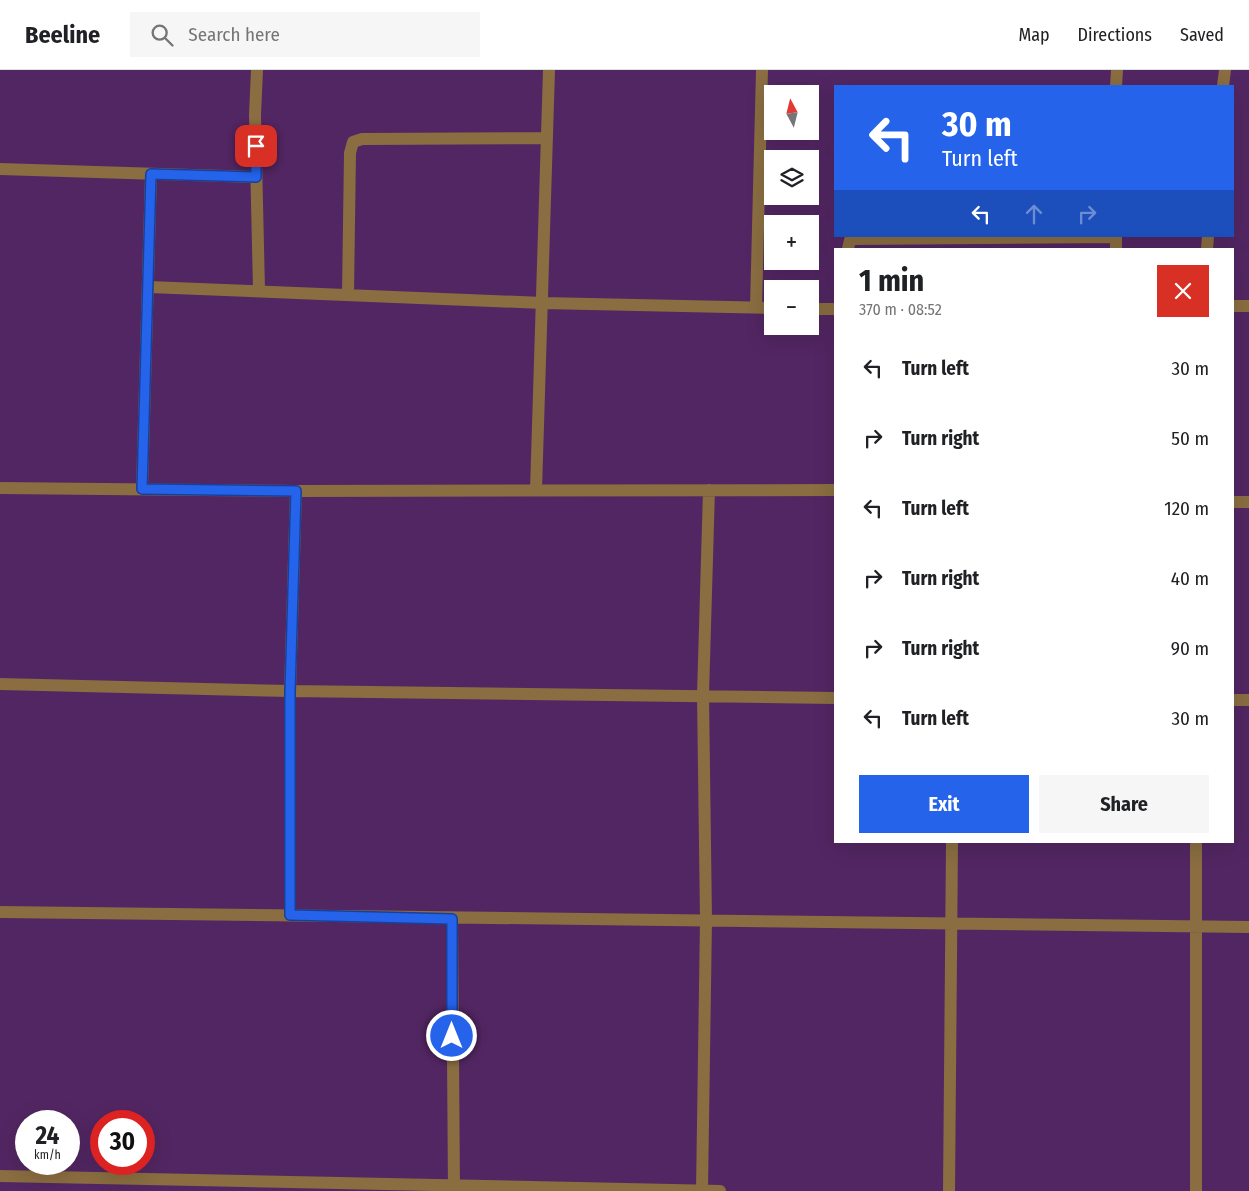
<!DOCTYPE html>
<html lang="en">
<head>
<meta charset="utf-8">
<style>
	body { margin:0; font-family:"Fira Sans Condensed",sans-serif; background:#f6f6f6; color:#202124; height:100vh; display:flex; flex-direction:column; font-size:19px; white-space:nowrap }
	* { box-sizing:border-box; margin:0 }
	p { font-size:16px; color:#757577 }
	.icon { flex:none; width:28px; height:28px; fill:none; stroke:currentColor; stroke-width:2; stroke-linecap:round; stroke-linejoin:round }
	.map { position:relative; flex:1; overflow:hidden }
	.details { position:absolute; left:834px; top:178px; width:400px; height:595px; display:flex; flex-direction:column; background:#fff; border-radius:0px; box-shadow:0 5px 20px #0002 }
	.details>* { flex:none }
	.guide { position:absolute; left:834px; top:15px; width:400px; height:152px; border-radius:0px; box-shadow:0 5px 20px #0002; background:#2563eb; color:#fff; overflow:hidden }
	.needle { width:32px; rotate:353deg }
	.fabs { position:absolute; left:764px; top:15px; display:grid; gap:10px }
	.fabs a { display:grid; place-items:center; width:55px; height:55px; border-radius:0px; background:#fff; box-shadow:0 5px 20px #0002; font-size:25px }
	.speed { position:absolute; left:15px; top:1040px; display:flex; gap:10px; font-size:25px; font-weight:700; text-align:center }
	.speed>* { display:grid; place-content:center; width:65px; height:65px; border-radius:50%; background:#fff; box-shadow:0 5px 20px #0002; line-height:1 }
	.speed small { font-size:12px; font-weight:400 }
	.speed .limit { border:8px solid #d22; background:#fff; color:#111 }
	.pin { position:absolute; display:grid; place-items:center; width:42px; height:42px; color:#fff; margin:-21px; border-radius:10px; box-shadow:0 2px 8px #0006 }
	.me { position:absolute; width:55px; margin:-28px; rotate:0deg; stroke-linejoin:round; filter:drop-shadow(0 0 4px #0008) }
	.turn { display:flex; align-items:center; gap:18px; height:105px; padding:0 25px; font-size:22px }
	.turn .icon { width:65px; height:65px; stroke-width:2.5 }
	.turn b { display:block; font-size:35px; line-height:42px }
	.lanes { display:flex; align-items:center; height:48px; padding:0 25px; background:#0003; justify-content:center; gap:25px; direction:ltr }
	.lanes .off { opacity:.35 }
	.round { display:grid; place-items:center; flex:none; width:52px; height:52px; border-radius:0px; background:#f6f6f6 }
	.headline { display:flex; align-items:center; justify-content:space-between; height:85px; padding:0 25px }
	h1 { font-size:30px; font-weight:700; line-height:38px }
	.action { display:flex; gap:10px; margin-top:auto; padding:10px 25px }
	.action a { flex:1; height:58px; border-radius:0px; background:#2563eb; color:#fff; font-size:20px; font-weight:700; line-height:58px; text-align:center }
	.action a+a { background:#f6f6f6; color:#202124 }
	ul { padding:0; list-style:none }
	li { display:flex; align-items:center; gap:15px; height:70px; padding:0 25px }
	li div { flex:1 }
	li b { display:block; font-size:19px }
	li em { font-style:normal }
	header { display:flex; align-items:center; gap:30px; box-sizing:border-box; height:70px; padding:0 25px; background:#fff; border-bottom:1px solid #e0e0e0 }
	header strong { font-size:24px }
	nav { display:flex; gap:28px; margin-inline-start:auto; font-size:18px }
	.search { width:350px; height:45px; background:#f6f6f6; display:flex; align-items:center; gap:12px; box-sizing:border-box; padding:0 18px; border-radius:0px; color:#757577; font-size:19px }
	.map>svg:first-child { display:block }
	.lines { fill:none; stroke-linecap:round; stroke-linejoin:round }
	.minor { stroke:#8a6d41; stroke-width:12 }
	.route-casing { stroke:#184099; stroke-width:12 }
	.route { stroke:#2563eb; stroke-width:9 }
</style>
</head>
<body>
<header>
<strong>Beeline</strong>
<div class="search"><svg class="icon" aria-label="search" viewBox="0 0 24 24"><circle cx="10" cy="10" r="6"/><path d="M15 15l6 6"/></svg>Search here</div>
<nav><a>Map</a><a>Directions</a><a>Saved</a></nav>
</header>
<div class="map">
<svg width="1249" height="1121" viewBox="0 0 1249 1121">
	<rect width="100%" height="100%" fill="#522662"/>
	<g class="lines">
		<path class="minor" d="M257,0L255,45L259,220
			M1116,16L1117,0
			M1223,16L1225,0
			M0,99L256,107
			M1116,166V179
			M848,179L850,170L853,169L1116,167
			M1207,179L1208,166
			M149,217L543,233L772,238
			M348,224L350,83L353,72L362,69L547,68
			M1232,236H1249
			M756,237L762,0
			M810,239H835
			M0,418L296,421L835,420
			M142,419L151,104
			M536,420L549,0
			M1232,432H1249
			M0,614L290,621L835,628
			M1232,630H1249
			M0,842L1249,857
			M290,845V621L296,421
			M452,849L454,1121
			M0,1106C240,1112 480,1117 720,1121
			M702,1121L706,849L703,625L709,420
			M949,1121L952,771
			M1196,1121V771"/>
	</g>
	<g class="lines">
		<g class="route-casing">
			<path id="route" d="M256,76V107L151,104L142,419L296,421L290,622V845L452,849V966"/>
		</g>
		<use href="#route" class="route"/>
	</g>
</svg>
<div class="fabs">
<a><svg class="needle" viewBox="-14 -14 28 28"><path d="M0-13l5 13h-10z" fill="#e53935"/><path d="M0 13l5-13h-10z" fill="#757577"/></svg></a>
<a><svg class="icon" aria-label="layers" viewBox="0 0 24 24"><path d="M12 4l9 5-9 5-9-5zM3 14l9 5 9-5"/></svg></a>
<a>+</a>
<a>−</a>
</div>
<div class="speed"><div>24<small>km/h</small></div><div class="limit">30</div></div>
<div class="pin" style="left:256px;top:76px;background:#d93025"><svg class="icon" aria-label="arrive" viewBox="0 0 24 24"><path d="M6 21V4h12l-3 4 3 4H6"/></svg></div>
<svg class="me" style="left:452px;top:966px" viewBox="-20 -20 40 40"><circle r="17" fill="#2563eb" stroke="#fff" stroke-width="3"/><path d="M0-11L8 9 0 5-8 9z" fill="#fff"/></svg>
<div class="guide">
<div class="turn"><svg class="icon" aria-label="left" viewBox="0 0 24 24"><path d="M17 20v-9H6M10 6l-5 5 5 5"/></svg><div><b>30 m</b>Turn left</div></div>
<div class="lanes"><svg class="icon" aria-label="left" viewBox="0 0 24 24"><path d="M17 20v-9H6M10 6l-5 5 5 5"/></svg><svg class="icon off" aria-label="ahead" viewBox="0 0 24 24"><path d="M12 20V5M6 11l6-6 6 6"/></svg><svg class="icon off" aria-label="right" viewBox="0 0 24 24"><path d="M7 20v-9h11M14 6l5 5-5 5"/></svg></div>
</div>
<section class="details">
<div class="headline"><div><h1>1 min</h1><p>370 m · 08:52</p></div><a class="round" style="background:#d93025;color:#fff"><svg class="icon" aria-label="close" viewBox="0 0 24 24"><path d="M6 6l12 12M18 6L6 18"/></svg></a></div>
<ul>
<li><svg class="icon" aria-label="left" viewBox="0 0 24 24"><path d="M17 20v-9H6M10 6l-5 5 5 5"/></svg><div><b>Turn left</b></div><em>30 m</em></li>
<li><svg class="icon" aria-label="right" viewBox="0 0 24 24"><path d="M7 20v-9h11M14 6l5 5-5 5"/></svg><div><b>Turn right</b></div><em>50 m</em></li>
<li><svg class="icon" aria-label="left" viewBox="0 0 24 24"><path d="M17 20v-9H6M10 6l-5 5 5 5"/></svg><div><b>Turn left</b></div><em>120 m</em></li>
<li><svg class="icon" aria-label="right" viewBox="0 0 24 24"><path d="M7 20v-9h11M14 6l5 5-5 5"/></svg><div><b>Turn right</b></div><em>40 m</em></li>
<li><svg class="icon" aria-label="right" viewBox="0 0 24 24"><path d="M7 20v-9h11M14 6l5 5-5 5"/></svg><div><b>Turn right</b></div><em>90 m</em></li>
<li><svg class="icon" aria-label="left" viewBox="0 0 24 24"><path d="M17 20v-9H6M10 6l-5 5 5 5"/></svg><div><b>Turn left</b></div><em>30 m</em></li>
</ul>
<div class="action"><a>Exit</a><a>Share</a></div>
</section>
</div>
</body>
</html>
